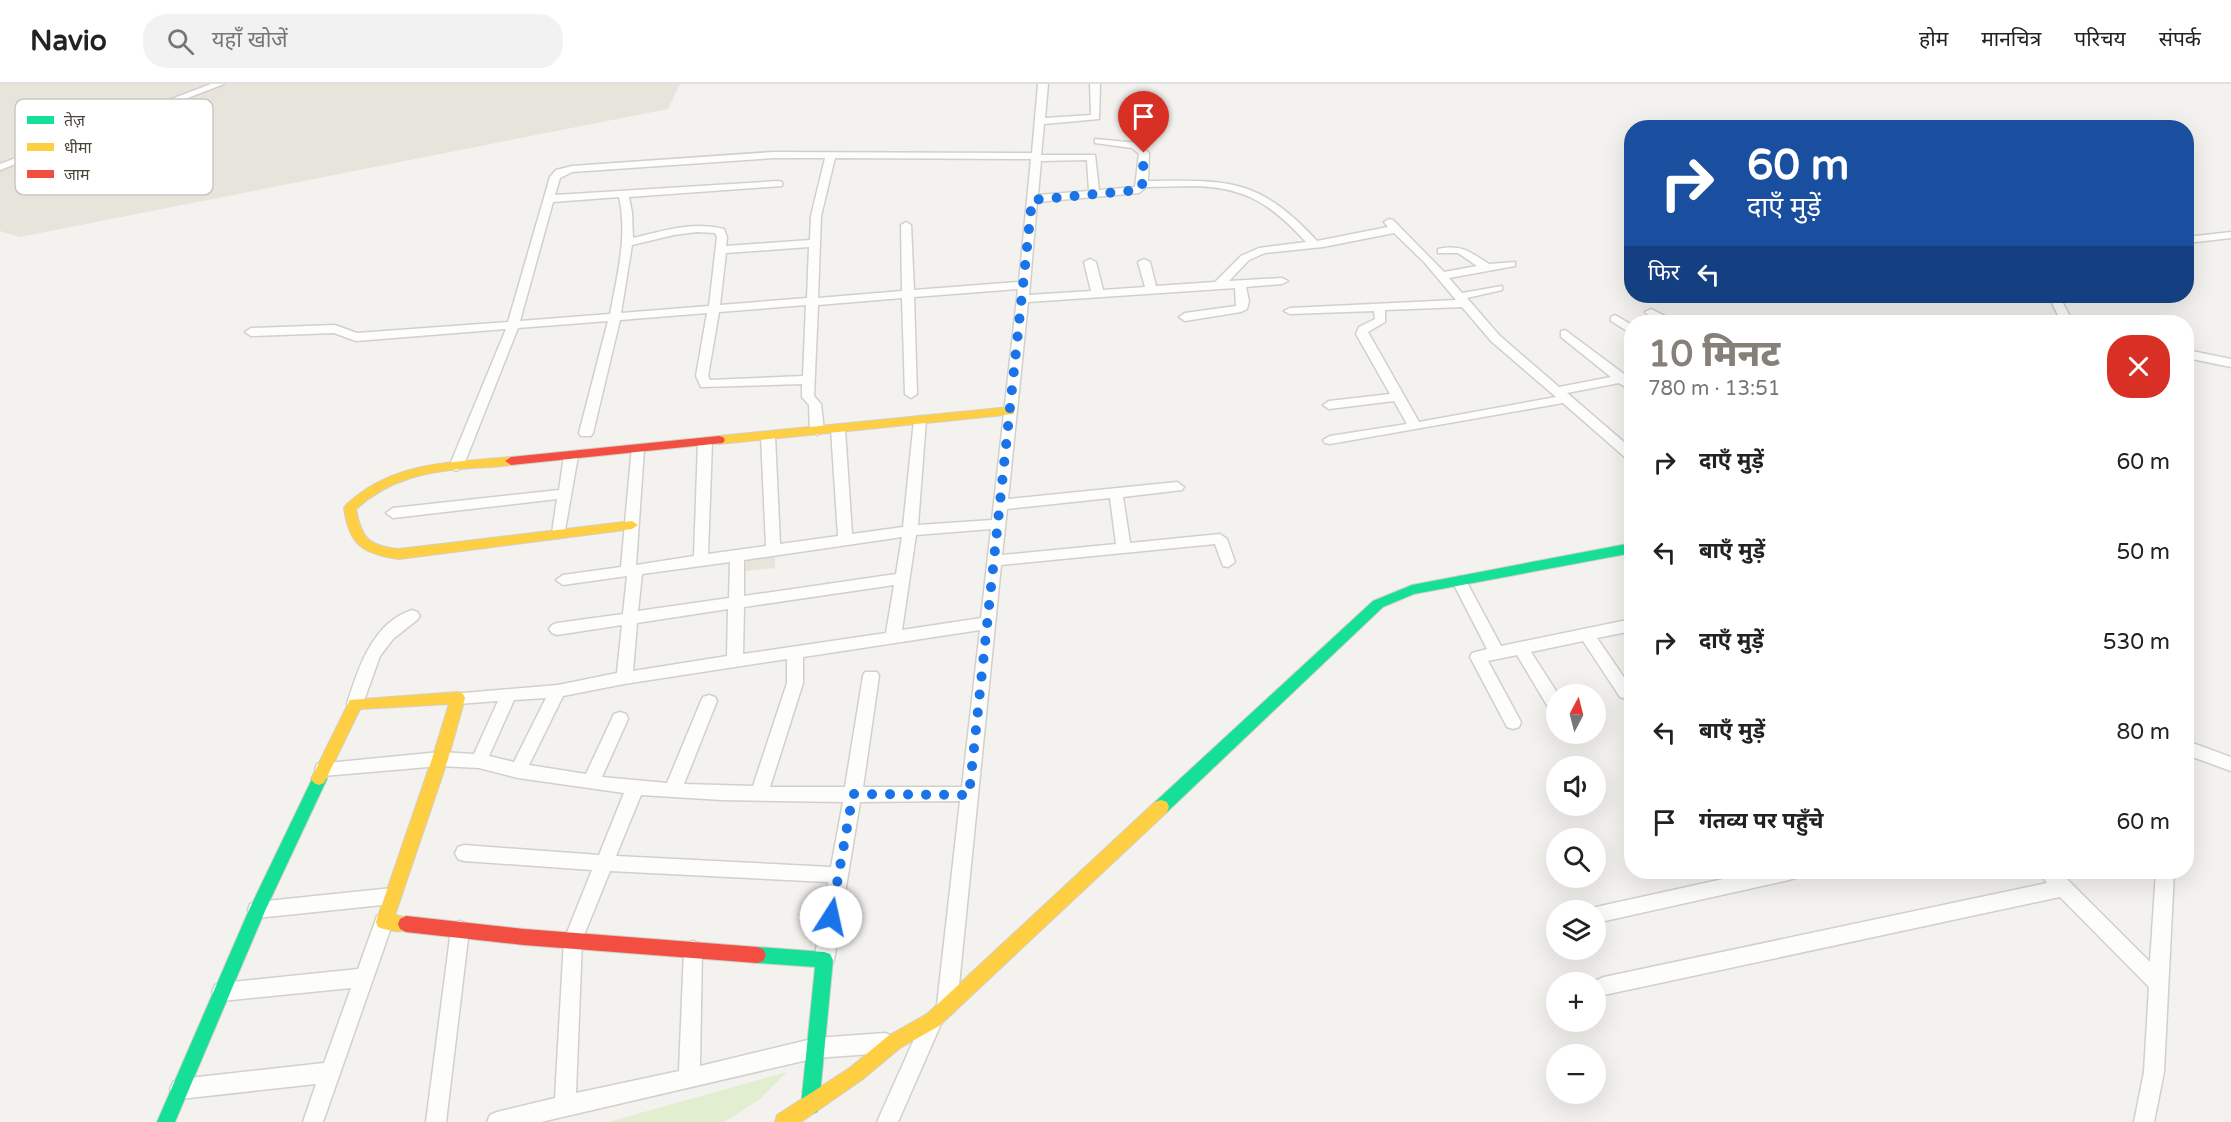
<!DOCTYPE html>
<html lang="hi">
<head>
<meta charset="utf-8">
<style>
	body { margin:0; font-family:"Varela Round","Noto Sans Devanagari",sans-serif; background:#f2f2f2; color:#222; height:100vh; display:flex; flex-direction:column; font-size:22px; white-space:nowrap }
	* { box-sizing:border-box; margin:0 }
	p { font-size:20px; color:#767676 }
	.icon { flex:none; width:33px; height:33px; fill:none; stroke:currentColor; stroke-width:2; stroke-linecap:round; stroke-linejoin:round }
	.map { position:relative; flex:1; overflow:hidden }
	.panel { position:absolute; left:1624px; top:231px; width:570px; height:564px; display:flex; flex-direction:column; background:#fff; border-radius:24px; box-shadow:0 6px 24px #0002 }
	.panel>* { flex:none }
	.hud { position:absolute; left:1624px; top:36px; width:570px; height:183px; border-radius:24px; box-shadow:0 6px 24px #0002; background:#1a4fa0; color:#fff; overflow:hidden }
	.needle { width:39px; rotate:7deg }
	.buttons { position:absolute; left:1546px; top:600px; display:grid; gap:12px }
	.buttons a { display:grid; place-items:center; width:60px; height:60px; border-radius:50%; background:#fff; box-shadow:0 6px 24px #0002; font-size:30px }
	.pin { position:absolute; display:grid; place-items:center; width:51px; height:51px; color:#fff; margin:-62px -26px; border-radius:50% 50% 50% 0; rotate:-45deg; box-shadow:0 0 6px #0007 }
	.pin .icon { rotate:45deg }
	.me { position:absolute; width:66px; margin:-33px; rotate:10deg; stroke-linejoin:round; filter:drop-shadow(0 0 4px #0008) }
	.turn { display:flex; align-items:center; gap:21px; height:126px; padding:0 24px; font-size:27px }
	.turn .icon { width:78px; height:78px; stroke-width:2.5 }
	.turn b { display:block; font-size:42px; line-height:51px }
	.then { display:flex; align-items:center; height:57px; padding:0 24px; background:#0003; gap:12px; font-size:22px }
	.round { display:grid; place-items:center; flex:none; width:63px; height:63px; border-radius:24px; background:#f2f2f2 }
	.overview { display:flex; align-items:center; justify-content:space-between; height:102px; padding:0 24px }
	h1 { font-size:36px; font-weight:800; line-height:45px; color:#868178 }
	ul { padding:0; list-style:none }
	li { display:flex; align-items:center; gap:18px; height:90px; padding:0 24px }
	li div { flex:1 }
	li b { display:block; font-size:22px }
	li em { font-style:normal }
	header { display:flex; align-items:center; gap:36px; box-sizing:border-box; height:84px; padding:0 30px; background:#fff; border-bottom:2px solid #e0e0e0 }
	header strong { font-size:28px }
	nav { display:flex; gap:33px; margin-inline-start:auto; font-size:21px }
	.search { width:420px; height:54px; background:#f2f2f2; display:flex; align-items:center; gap:15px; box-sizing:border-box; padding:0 21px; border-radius:24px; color:#767676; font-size:22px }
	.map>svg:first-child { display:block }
	.residential { fill:#e7e4dc }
	.green { fill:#e1eecf }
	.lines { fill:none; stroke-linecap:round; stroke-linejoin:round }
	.street-casing { stroke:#d2d0cb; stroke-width:3 }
	.fast-casing { stroke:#d3cfc5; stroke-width:2 }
	.slow-casing { stroke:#d3cfc5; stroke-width:2 }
	.jam-casing { stroke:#d3cfc5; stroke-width:2 }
	.street { fill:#fdfdfc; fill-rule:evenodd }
	.fast { fill:#16e098; fill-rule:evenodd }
	.slow { fill:#ffcf43; fill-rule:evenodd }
	.jam { fill:#f24e42; fill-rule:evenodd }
	.route { stroke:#1a73e8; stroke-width:10; stroke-dasharray:0 18 }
	.key { fill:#fff; stroke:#c9c7c4; stroke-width:1.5 }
	.key-label { font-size:16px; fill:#4b4439 }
</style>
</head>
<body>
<header>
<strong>Navio</strong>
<div class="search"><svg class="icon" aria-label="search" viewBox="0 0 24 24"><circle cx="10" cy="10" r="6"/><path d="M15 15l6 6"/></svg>यहाँ खोजें</div>
<nav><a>होम</a><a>मानचित्र</a><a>परिचय</a><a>संपर्क</a></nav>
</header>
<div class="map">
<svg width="2231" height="1038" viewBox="0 0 2231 1038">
	<rect width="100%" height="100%" fill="#f4f2ee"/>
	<path class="residential" d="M0,0H680L668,25L20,153L0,147Z
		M766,467L775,472V484L745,487L746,476Z"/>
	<path class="green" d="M787,988L759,1016L724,1038H608Z"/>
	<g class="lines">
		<g class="street-casing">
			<path id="street" d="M211,0H224L0,86V80Z
				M1038,0H1048L1045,34L1091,31L1090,0H1100L1099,35L1044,40L1041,71H1095L1099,106L1135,103L1139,70L1132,64L1095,59V55L1138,59L1149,69L1148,97C1229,96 1259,94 1317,157L1388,143L1384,138L1389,135L1393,136L1444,188L1477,182L1458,169H1438V165C1462,160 1470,168 1489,180L1515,178V182L1449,194L1462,209L1502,202V206L1467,214L1499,251L1559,303L1611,293L1561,253V247L1565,246L1624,290L1629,291L1632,307L1619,299L1567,309L1632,365V376L1627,375L1563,319L1330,360L1325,359L1323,356L1330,352L1407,340L1394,317L1329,325L1323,321L1329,317L1390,310L1356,250L1359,243L1375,235L1374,227L1290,230L1284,227L1290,224L1456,216L1424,178L1394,149L1323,163L1265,169L1249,176L1229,197L1282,194L1288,197L1282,200L1246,203L1249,217L1247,225L1241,228L1185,237L1179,233L1185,229L1236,222L1235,204L1028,218L1008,415L1177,398L1184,403L1182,406L1123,413L1130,459L1220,450L1227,455L1235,478L1228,483L1223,482L1215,460L1001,481L957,921L954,928L947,930L940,928L937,921L960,717L860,718L834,876L831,882L824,885L817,882L814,876L828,798L610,787L582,856L576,1009L679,987L684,866L686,860L693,857L700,860L702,866L700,982L816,954L885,949L892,952L895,959L892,966L885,969L816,974L541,1038H487L490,1031L497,1028L555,1014L564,856L592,786L464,777L458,775L455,769L458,763L464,761L599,771L624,709L518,694L479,684L440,682L323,692L317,690L315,685L317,680L440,668L474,670L498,617L458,620L452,618L450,614L452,610L558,601L617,589L622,541L557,551L552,549L549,545L552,541L557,539L623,530L627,492L563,501L556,496L563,491L621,483L632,362L637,361L644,365L636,481L694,472L698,358L705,354L712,358L708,470L766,462L761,352L768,348L775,352L780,460L838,452L831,345L838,341L845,345L852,450L903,443L914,336L920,332L926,336L918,441L992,436L1018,205L914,213L917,310L911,314L905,310L902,214L818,221L814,312L821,320L824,347L817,351L810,347L809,321L802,313V300L701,303L696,292L707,229L620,236L593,349L591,352H581L579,349L608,237L518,244L463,383L456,387L449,383L506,245L356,257L334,249L251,252L245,248L251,244L335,241L357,249L508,238L550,93L556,86L572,82L773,68L1032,69ZM773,74H825L811,132L810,156L726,162L727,153L724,145C692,137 663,147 633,154L632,129L629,113L782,102V98L778,97L555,111L560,94L572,88ZM835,74L1031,75L1019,198L914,206L911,141L906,138L901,141L902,207L818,214L821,132ZM1087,76L1089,107L1038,111L1041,77ZM1194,102C1246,103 1272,121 1306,158L1259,164L1241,172L1215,198L1156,202L1150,178L1144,175L1138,178L1145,203L1103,206L1096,178L1090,175L1084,178L1091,207L1029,211L1037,118L1139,109L1146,103ZM619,113C628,151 617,193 610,230L520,237L553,118ZM697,148L715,149L717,153L709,222L621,229L632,161L674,151ZM809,163L807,214L720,221L726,169ZM806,221L803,292L710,296L708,292L719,228ZM1462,223L1491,257L1556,313L1419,338L1368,248L1385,238V226ZM1110,414L1116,460L1002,471L1007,425ZM991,445L981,534L902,546L916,451ZM902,453L896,490L744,512V476ZM730,478L729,514L638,527L642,490ZM894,501L886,549L743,570L744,523ZM728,525L727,572L633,587L637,539ZM980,546L962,703H863L879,592L877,588H865L863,592L845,703H770L803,599V573ZM787,575V599L753,702L684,700L717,617L715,613L709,611L703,613L701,617L667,699L602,693L628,635L626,630L620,628L614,630L586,690L529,681L563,612L624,600ZM546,614L514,678L489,672L514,616ZM641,711L722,716L843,718L831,783L616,772Z
				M2231,148V154L2187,159V153Z
				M2049,212H2059L2073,238H2061Z
				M1651,225L1673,236L1675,238C1663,239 1654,237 1645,228Z
				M1615,231L1632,241V250L1611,237V233Z
				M2187,266L2231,275V283L2187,274Z
				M571,368L578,372L564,452L559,454L552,449L557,415L393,434L386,429L393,424L559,406L564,372Z
				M1459,492L1464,493L1501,562L1632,535V547L1597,554L1632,605V613L1626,615L1620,613L1583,557L1531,568L1558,610L1557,629L1551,628L1517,571L1488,577L1521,638L1519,643L1513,645L1507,643L1470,573L1472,569L1487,565L1452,497Z
				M412,526L417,528L420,532L417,536L393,555L380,572L361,625L355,626L349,625L347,620C358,585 372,539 412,526Z
				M2187,657L2231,673V687L2187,671Z
				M1755,788H1798L1795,794L1789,796L1596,839V826H1589L1596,823Z
				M2039,788H2060L2150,878L2156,788H2174L2164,988L2154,1038H2134L2144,988L2149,903L2060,813L1604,911L1596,906L1597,896L1604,893L2047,799Z
				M392,804L398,806L401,812L398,818L392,820L257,834L250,832L248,826L250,820L257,818Z
				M384,830L391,832L393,838L323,1038H303L316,1000L180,1015L173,1012L170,1005L173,998L180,995L324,979L351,904L222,917L215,915L212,908L215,901L222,899L358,885L377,832Z
				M460,837L467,840L469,846L446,1038H426L451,846L453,840Z
				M931,930L938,933L941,940L898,1038H877L924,933Z"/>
		</g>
		<g class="fast-casing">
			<path id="fast" d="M1632,459V469L1414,510L1383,523L1167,728L1161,730L1155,728L1153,723L1155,718L1373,517L1412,501Z
				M319,689L324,691L327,695L265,827L175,1038H157L249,826L314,691Z
				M757,863L824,868L830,870L833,876L819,1021L817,1028L810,1030L803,1028L801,1021L815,883L757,879L751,877L748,871L751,865Z"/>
		</g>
		<g class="slow-casing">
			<path id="slow" d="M1010,323L1014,324V330L719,360L713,356L719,352Z
				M511,373L515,374L517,377L515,380C502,383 487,383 473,384C429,387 390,394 356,425C361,455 370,462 399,465L632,437L638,441L632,445L399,475C363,470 349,461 344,424L346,421C393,377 450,379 511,373Z
				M458,608L463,610L465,614L448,675L395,831L412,835L414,840L412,845C402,849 388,847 378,843L376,838L432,675L449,620L360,625L324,699L319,701L314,699L311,695L350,616Z
				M1161,716L1167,718L1169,723L1167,728L939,942L900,964L863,995L801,1038H775L777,1031L851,983L888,952L927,930L1155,718Z"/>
		</g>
		<g class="jam-casing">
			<path id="jam" d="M719,352L723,353L725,356L723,359L511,381L505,377L511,373Z
				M406,832L524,845L757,863L763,865L766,871L763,877L757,879L524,861L406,848L400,845L398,840L400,835Z"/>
		</g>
		<use href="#street" class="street"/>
		<use href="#fast" class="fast"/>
		<use href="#slow" class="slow"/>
		<use href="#jam" class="jam"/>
	</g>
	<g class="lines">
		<path class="route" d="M831,833L853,710L969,711L1032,116L1139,106L1142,103L1144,69"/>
	</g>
	<rect x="15" y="15" width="198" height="96" rx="9" class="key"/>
	<rect x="27" y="32" width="27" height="8" fill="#16e098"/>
	<rect x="27" y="59" width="27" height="8" fill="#ffcf43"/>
	<rect x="27" y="86" width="27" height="8" fill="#f24e42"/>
	<g class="key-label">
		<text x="64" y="42">तेज़</text>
		<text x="64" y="69">धीमा</text>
		<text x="64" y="96">जाम</text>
	</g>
</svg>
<div class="buttons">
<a><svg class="needle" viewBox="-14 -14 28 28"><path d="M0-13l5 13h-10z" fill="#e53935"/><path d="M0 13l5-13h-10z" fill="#767676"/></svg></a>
<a><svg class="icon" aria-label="sound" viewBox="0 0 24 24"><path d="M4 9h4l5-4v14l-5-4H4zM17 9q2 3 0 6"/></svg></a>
<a><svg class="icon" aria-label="search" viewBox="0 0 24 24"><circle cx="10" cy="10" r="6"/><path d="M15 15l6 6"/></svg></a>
<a><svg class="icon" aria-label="layers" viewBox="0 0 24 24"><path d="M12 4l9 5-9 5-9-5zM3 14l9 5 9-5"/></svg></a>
<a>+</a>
<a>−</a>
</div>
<div class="pin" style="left:1144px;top:69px;background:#d93025"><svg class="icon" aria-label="arrive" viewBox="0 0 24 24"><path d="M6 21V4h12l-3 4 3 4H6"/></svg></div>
<svg class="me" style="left:831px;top:833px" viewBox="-20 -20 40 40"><circle r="19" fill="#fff"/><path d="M0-13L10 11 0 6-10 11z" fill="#1a73e8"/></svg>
<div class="hud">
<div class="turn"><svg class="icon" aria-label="right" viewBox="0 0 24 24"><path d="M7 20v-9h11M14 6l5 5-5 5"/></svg><div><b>60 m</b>दाएँ मुड़ें</div></div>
<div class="then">फिर<svg class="icon" aria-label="left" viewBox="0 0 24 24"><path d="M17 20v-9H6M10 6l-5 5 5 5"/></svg></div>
</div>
<section class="panel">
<div class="overview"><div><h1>10 मिनट</h1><p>780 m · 13:51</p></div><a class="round" style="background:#d93025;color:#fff"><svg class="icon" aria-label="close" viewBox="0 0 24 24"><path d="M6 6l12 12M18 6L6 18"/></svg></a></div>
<ul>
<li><svg class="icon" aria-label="right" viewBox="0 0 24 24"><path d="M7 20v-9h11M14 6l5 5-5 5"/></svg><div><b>दाएँ मुड़ें</b></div><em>60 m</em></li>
<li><svg class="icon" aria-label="left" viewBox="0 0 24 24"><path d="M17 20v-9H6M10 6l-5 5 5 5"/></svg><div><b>बाएँ मुड़ें</b></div><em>50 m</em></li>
<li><svg class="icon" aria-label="right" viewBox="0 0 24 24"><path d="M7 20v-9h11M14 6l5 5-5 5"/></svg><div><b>दाएँ मुड़ें</b></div><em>530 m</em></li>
<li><svg class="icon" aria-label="left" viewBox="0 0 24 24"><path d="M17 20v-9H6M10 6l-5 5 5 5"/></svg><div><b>बाएँ मुड़ें</b></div><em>80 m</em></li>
<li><svg class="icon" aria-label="arrive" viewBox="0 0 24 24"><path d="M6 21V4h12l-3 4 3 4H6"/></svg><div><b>गंतव्य पर पहुँचे</b></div><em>60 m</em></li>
</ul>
</section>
</div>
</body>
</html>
